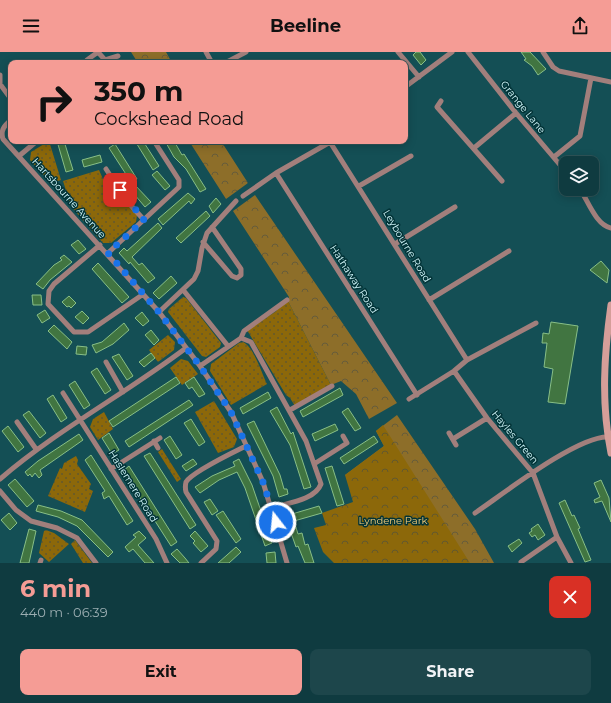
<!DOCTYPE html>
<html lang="en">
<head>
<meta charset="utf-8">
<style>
	body { margin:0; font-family:Montserrat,sans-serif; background:#1d464b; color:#f1f3f6; height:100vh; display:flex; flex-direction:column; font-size:15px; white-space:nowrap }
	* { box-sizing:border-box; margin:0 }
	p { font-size:13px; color:#9badb1 }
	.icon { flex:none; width:22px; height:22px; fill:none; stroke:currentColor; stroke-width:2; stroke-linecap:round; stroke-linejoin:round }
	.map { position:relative; height:511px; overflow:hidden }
	.details { display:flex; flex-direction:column; background:#0f3b40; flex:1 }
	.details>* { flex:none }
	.banner { position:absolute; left:8px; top:8px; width:400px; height:84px; border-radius:8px; box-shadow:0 2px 10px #0003,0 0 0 1px #2f5559; background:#f59c95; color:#111; overflow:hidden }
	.controls { position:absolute; left:559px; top:104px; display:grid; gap:8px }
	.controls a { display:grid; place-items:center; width:40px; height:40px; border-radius:8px; background:#0f3b40; box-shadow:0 2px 10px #0003,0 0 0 1px #2f5559; font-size:20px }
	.pin { position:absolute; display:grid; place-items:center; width:34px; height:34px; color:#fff; margin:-17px; border-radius:8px; box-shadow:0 2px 6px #0006 }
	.me { position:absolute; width:44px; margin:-22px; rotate:344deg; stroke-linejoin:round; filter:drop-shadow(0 0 3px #0008) }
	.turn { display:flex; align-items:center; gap:14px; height:84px; padding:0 20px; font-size:18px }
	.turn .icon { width:52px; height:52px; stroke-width:2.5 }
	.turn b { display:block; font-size:28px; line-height:34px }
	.round { display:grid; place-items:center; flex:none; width:42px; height:42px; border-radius:8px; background:#1d464b }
	.overview { display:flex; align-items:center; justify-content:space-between; height:68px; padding:0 20px }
	h1 { font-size:24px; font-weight:700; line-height:30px; color:#f59c95 }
	.cta { display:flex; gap:8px; margin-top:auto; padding:8px 20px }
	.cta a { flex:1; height:46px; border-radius:8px; background:#f59c95; color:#111; font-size:16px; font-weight:700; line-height:46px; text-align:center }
	.cta a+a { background:#1d464b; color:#f1f3f6 }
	header { display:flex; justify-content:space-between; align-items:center; height:52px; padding:0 20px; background:#f59c95; color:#111; font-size:18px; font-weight:700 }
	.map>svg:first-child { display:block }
	.grass { fill:url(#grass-dots) }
	.forest { fill:url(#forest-crowns) }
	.park { fill:url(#park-crowns) }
	.building { fill:#417541; stroke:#88bf87 }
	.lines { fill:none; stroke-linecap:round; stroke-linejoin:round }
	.street { stroke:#a27f7c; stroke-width:5 }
	.secondary { stroke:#d59e99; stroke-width:7 }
	.route { stroke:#1a73e8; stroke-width:7; stroke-dasharray:0 12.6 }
	.labels { text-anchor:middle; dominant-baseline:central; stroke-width:3; stroke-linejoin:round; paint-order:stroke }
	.street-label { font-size:10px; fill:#d5fafe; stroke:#023337 }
	.park-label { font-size:10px; fill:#f9d07d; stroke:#023337 }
</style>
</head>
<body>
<header><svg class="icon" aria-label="menu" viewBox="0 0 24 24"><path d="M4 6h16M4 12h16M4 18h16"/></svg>Beeline<svg class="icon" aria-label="share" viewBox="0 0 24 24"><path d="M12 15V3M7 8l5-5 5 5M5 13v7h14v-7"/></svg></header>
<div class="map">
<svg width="611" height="511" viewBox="0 0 611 511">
	<defs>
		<pattern id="grass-dots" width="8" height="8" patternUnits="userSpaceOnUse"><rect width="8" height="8" fill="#8c680a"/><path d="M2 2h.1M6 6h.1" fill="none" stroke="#62582e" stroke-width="1.8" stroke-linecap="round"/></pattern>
		<pattern id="forest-crowns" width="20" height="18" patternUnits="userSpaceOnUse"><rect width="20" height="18" fill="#8d6e29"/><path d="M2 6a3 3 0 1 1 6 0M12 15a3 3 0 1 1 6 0" fill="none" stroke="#665c3a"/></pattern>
		<pattern id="park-crowns" width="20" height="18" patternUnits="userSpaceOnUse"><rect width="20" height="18" fill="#8c680a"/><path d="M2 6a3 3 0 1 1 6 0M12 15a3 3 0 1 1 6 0" fill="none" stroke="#62582e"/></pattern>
	</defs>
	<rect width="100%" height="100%" fill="#144f55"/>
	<path class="grass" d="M49,89L61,128L51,131L30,108L31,100Z
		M99,118L103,127H110L137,163L136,170L111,191H103L71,154L63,129Z
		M183,245L186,246L221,291L220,295L206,305L202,304L168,260L169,257Z
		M288,249L331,333L295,354L290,346L286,343L247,278L275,260L277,258L276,257Z
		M168,283L175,290L174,298L158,310L149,298Z
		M243,290C254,295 262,322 267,332L231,353L210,319L211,312L239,291Z
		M181,307L188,309L198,322L182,333L170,316Z
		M214,349L237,387L234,395L218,401L195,360Z
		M104,360L113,377L98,388L90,375L93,367Z
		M162,397L181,427L177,430L158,400Z
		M76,404L78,408L77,412L91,432L89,437L93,439L85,460L48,444L60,416L62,417L64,411Z
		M46,478L54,481L69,492L49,510L39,501L44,479Z
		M75,488L92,511H83L71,492Z"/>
	<path class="forest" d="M131,0H166L172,11H138Z
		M189,89H221L248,131L226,147Z
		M255,143L397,351L369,367L356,342L341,329L331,333L288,249L289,245L233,159Z
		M397,363L475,477L494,511H443L345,423L384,394L376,379Z"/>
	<path class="park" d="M383,373L470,511H334L323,500L314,476L326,473L322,461L353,450L345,423L384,394L376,379Z"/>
	<path class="building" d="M416,0H420L426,8L421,13L413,3Z
		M521,0H530L546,17L538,23L532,14L524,8L526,7Z
		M57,89H64L73,118L66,120Z
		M135,89H143L159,114L153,118Z
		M165,89H174L182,103L184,102L206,137L200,140L186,117L174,105Z
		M115,92L137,127L131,130L109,96Z
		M100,103L102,110L84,115L82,108Z
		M157,119L170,134L165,138L152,123Z
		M134,132L151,150L145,155L129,136Z
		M188,141L195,147L191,152L189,149L163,173L158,167Z
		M216,146L221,152L213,161L209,154Z
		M206,159L210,164L181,191L176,186Z
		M158,171L162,176L132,205L139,213L142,211L155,226L148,231L130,210L129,212L119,201L124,196L127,199Z
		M78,188L86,197L79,202L71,193Z
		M64,203L72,210L50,228L43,237L36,232L54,213L62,208L60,206Z
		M601,209L609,218L607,231L590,218Z
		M98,211L129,245L122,251L92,217Z
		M171,224L177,231L159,247L153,241Z
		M32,243H41L42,253H33Z
		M69,244L76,251L71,256L69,254L67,255L62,250Z
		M45,258L50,266L42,271L37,263Z
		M82,259L89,266L83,272L75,265Z
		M142,260L149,269L143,274L135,266Z
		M551,270L578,274L565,352L548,350L553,317L544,315L547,291H542L543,281L549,282Z
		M124,271L129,278L113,292L96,301L92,293L102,290Z
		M54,273L72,290L67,297L48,279Z
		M151,278L159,288L154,293L145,283Z
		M77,294L87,295L86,303L76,302Z
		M151,301L155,306L144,315L139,310Z
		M119,302L133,324L127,328L112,305Z
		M97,316L111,338L105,342L91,320Z
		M176,325L180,331L113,375L109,369Z
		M194,325L205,342L199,345L192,335L189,337L185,331Z
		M75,329L90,353L84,357L69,333Z
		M340,336L343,343L303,365L300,359Z
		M268,340L271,346L243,362L240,356Z
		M53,343L67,366L61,370L47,347Z
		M189,348L193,353L129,395L125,389Z
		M277,355L291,382L293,380L311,435L304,437L290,393L270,359Z
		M348,356L361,376L355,379L342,360Z
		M29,359L46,381L40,386L23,363Z
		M191,367L205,390L199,394L184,371Z
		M254,369L280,423L284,437H287L288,442L279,445L273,424L247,372Z
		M335,372L338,378L315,389L312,382Z
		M8,374L24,395L18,400L2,379Z
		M109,381L119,398L112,402L102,386Z
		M79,382L83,388L40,418L42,423L39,426L35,421L32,425L30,422L28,424L25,420L38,409Z
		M170,384L182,403L176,407L164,388Z
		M374,384L378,390L344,412L340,406Z
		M150,401L196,473L190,477L144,404Z
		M91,403L133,469L127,473L109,444L104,447L102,441L105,439L85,408Z
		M193,407L197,412L186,419L182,414Z
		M239,407L252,433L272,491L265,494L245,436L237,420L219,428L200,441L195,435L212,424L235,414L233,410Z
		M129,414L177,490L171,494L123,419Z
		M332,414L344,452L337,454L325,416Z
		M15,427L34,449L27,455L8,433Z
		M601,428L609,446L611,470L602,449L595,451L594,448L600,445L594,431Z
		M210,447L218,459L212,463L204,450Z
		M565,448L572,464L574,463L580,476L578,477L591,508L585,510L559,451Z
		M38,453L61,459L82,468L113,500L108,505L77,474L58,465L36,459Z
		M319,454L322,461L294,469L298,482L302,481L305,493L308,492L314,511H305L298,494L296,495L284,461L291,459L292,462Z
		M223,459L241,487L236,491L216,463Z
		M9,461L17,471L10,478L1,468Z
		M538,472L545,483L538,488L535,483L532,485L529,481L532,479L531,477Z
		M29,477L36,479L29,511H20Z
		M139,479L146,486L138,493L154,511H145L133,497L129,500L125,495L136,485L133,483Z
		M195,479L208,494L201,500L193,491L195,489L190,484Z
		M519,487L522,491L512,500L508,494Z
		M236,495L241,500L229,511H218Z
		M177,497L185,506L189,511H180L171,502Z
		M275,500L276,511H267L266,501Z"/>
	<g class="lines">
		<path class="street" d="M206,0L212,11
			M398,0L419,25
			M468,0L516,61L566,120
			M543,0L553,15L559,19L611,30
			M86,11L87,8L98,0L105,8L118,4
			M225,11L246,0
			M0,23V33
			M0,32L11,47
			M405,35L452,0
			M441,49L437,55L502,129
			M11,68C5,73 0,78 3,87L159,260L200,314L231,360L263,430L287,511
			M330,90L467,308
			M474,96L516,61
			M19,104L37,89
			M554,105L580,84L591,26
			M106,117L127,149L144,168
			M276,121L417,343
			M359,134L411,104
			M580,137C588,149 596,173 611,176
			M243,144L276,121L332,89
			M203,190L232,224L237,226L241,223V217L212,175
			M395,192L455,155
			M100,193L54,232L49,239L48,252L74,280H88L142,243
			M108,201L179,135V128L154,89
			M184,239L228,294
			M429,248L509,199
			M159,260L194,227L198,219L202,196L207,181L236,149
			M241,286L244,279L287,248
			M106,310L123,340
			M200,314L241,286L251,290L306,389L321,432C315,448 288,451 272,456
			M454,319L487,366L533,421L557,485L571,511
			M63,341L156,487L167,511
			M409,347L454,319L467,308L536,271
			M290,358L332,334
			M17,370L36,397
			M449,381L456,393
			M453,387L487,366
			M154,389L158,396
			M314,412L347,391L343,384
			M111,417L160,386
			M0,427C57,378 125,342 186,296
			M0,439L16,458L31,469L57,476L77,486L96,511
			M475,461C503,442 577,384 608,385
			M521,510L557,485
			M40,511L41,508
			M201,511L216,497L217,489L186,440C185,436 185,434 186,430C192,420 234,400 246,394"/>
		<path class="secondary" d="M611,253C604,303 601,351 611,401"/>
	</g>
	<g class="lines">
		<path class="route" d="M120,138L144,168L108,201L159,260L200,314L231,360L263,430L276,470"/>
	</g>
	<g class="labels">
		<g class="street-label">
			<text transform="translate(523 55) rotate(51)">Grange Lane</text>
			<text transform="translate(69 146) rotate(48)">Hartsbourne Avenue</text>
			<text transform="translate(407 194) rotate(59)">Leybourne Road</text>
			<text transform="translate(354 227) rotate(57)">Hathaway Road</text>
			<text transform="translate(515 385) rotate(50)">Hayles Green</text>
			<text transform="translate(133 434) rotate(58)">Haslemere Road</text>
		</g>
		<g class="park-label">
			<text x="393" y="468">Lyndene Park</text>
		</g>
	</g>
</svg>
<div class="controls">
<a><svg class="icon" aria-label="layers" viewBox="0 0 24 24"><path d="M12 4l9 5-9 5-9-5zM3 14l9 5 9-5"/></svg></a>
</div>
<div class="pin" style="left:120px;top:138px;background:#d93025"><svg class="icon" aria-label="arrive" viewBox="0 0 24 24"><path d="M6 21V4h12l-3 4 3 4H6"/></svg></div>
<svg class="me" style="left:276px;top:470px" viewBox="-20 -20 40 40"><circle r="17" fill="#1a73e8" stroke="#fff" stroke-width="3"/><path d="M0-11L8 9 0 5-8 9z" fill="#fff"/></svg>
<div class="banner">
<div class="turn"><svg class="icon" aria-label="right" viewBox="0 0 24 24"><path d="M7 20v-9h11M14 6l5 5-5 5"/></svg><div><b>350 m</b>Cockshead Road</div></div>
</div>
</div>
<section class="details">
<div class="overview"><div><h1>6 min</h1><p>440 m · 06:39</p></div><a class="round" style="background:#d93025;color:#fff"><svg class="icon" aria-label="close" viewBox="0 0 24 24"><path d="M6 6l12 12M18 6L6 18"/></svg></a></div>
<div class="cta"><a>Exit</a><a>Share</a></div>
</section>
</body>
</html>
